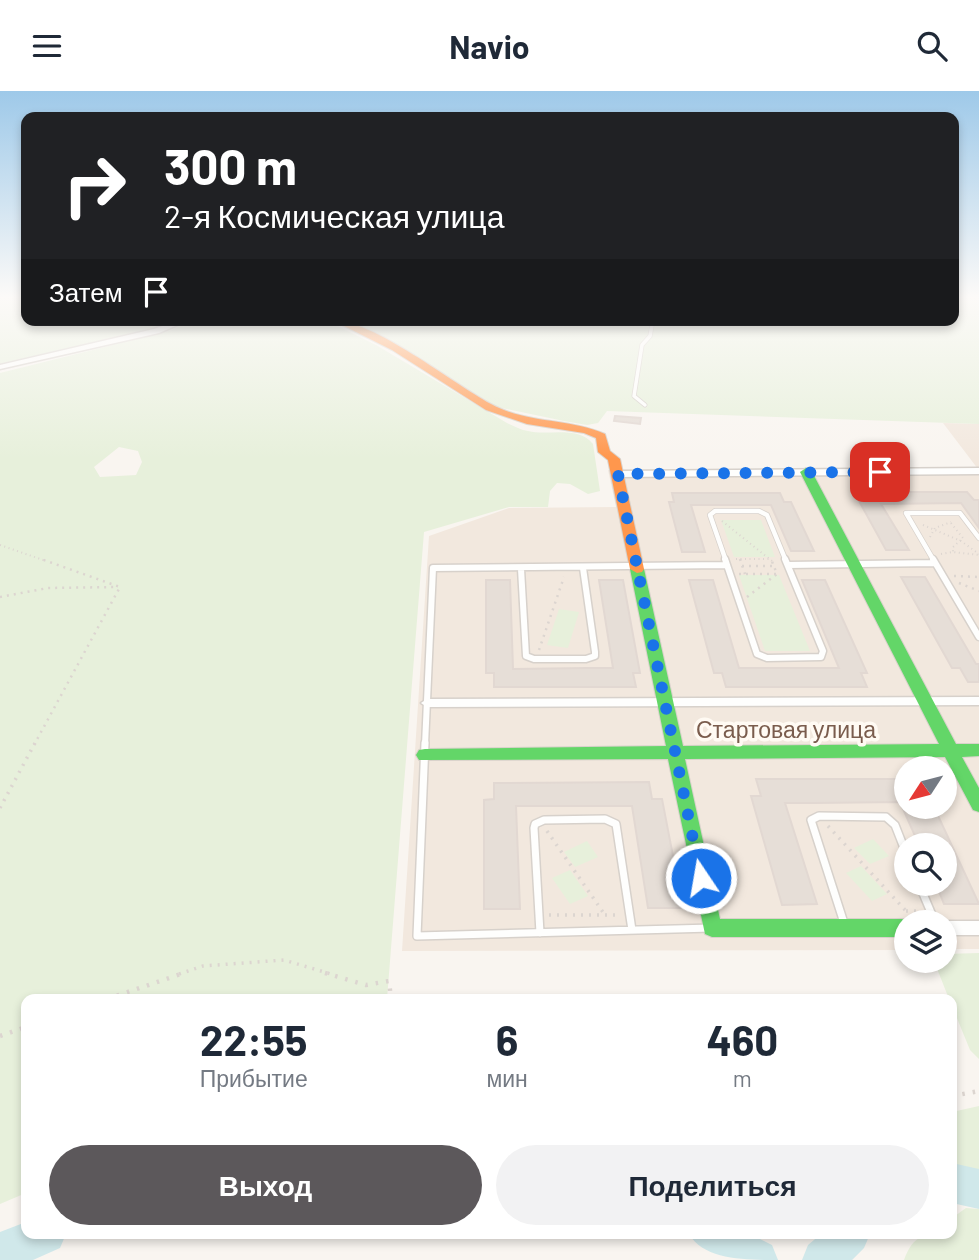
<!DOCTYPE html>
<html lang="ru">
<head>
<meta charset="utf-8">
<style>
	body { margin:0; font-family:Barlow,sans-serif; background:#f2f2f3; color:#1f2937; height:100vh; display:flex; flex-direction:column; font-size:26px; white-space:nowrap }
	* { box-sizing:border-box; margin:0 }
	p { font-size:23px; color:#747a83 }
	.icon { flex:none; width:38px; height:38px; fill:none; stroke:currentColor; stroke-width:2; stroke-linecap:round; stroke-linejoin:round }
	.map { position:relative; flex:1; overflow:hidden }
	.side { position:absolute; left:21px; top:903px; width:936px; height:245px; display:flex; flex-direction:column; background:#fff; border-radius:14px; box-shadow:0 4px 10px #0003 }
	.side>* { flex:none }
	.guide { position:absolute; left:21px; top:21px; width:938px; height:214px; border-radius:14px; box-shadow:0 4px 10px #0003; background:#202124; color:#fff; overflow:hidden }
	.needle { width:46px; rotate:234deg }
	.tools { position:absolute; left:894px; top:665px; display:grid; gap:14px }
	.tools a { display:grid; place-items:center; width:63px; height:63px; border-radius:50%; background:#fff; box-shadow:0 4px 10px #0003; font-size:35px }
	.pin { position:absolute; display:grid; place-items:center; width:60px; height:60px; color:#fff; margin:-30px; border-radius:14px; box-shadow:0 4px 10px #0006 }
	.me { position:absolute; width:77px; margin:-38px; rotate:348deg; stroke-linejoin:round; filter:drop-shadow(0 0 5px #0008) }
	.turn { display:flex; align-items:center; gap:24px; height:147px; padding:0 28px; font-size:32px }
	.turn .icon { width:91px; height:91px; stroke-width:2.5 }
	.turn b { display:block; font-size:49px; line-height:60px }
	.then { display:flex; align-items:center; height:66px; padding:0 28px; background:#0003; gap:14px; font-size:26px }
	.eta { display:flex; justify-content:space-evenly; align-items:center; height:119px; text-align:center }
	.eta b { font-size:42px; font-weight:700; line-height:49px }
	.cta { display:flex; gap:14px; margin-top:auto; padding:14px 28px }
	.cta a { flex:1; height:80px; border-radius:42px; background:#5c585b; color:#fff; font-size:28px; font-weight:700; line-height:80px; text-align:center }
	.cta a+a { background:#f2f2f3; color:#1f2937 }
	header { display:flex; justify-content:space-between; align-items:center; height:91px; padding:0 28px; background:#fff; font-size:32px; font-weight:700 }
	.map>svg:first-child { display:block }
	.residential { fill:#f2e8de; fill-rule:evenodd }
	.green { fill:#e7f0db; fill-rule:evenodd }
	.lines { fill:none; stroke-linecap:round; stroke-linejoin:round }
	.river { fill:#d0e8ea; fill-rule:evenodd }
	.building { fill:#e6ded7; stroke:#e2d8d2; stroke-width:2 }
	.lane-far3-casing { stroke:#d7d1cb; stroke-width:5 }
	.lane-far2-casing { stroke:#d7d1cb; stroke-width:6 }
	.lane-far1-casing { stroke:#d7d1cb; stroke-width:9 }
	.lane-casing { stroke:#d7d1cb; stroke-width:10 }
	.street-casing { stroke:#d7d1cb; stroke-width:3 }
	.fast-casing { stroke:#d9d2cb; stroke-width:2 }
	.slow-casing { stroke:#d9d2cb; stroke-width:2 }
	.path-far3 { stroke:#dcd5d0; stroke-width:2; stroke-dasharray:1 3.5; stroke-linecap:butt }
	.path-far2 { stroke:#dcd5d0; stroke-width:2.5; stroke-dasharray:2 5; stroke-linecap:butt }
	.path-far1 { stroke:#dcd5d0; stroke-width:3.5; stroke-dasharray:2 6; stroke-linecap:butt }
	.path { stroke:#dcd5d0; stroke-width:4.5; stroke-dasharray:2.5 8; stroke-linecap:butt }
	.lane-far3 { stroke:#fefefd; stroke-width:3.5 }
	.lane-far2 { stroke:#fefefd; stroke-width:4.5 }
	.lane-far1 { stroke:#fefefd; stroke-width:6 }
	.lane { stroke:#fefefd; stroke-width:7 }
	.street { fill:#fefefd; fill-rule:evenodd }
	.fast { fill:#63d668; fill-rule:evenodd }
	.slow { fill:#ff974d; fill-rule:evenodd }
	.route { stroke:#1a73e8; stroke-width:12; stroke-dasharray:0 21.6 }
	.labels { text-anchor:middle; dominant-baseline:central; stroke-width:7; stroke-linejoin:round; paint-order:stroke }
	.street-label { font-size:23px; fill:#7a5c4d; stroke:#fffaf3 }
</style>
</head>
<body>
<header><svg class="icon" aria-label="menu" viewBox="0 0 24 24"><path d="M4 6h16M4 12h16M4 18h16"/></svg>Navio<svg class="icon" aria-label="search" viewBox="0 0 24 24"><circle cx="10" cy="10" r="6"/><path d="M15 15l6 6"/></svg></header>
<div class="map">
<svg width="979" height="1169" viewBox="0 0 979 1169">
	<rect width="100%" height="100%" fill="#f9f5f0"/>
	<path class="residential" d="M943,332L979,333V858H945V831H906V859L402,860L429,445L509,417L616,416L608,379L978,378ZM906,677H945V716H906ZM906,754H945V793H906Z"/>
	<path class="green" d="M0,205H26V229H174L161,235L0,273Z
		M954,205H979V333L607,320L598,332L587,334L564,330L497,316L397,255L342,229H954Z
		M195,229H325L376,254L507,332C514,335 521,339 528,340C548,345 578,334 593,353L600,400L588,403L570,393L557,392L550,400L548,416H509L424,441L387,908H26V1102L0,1113V282L169,240ZM119,356L138,360L142,371L136,384L100,386L94,376Z
		M721,429H761L775,466H734Z
		M739,484H779L810,560H765Z
		M559,518L579,521L568,557L547,554Z
		M873,748L889,765L870,773L854,757Z
		M587,750L598,766L575,776L564,761Z
		M861,775L887,803L872,810L846,782Z
		M570,779L588,805L570,813L552,787Z
		M979,862V968L970,959L952,915V908H949L934,870H945V863Z
		M979,1015V1085L952,1083V1021Z
		M966,1117L979,1118V1169H904C914,1142 925,1143 952,1143V1127Z"/>
	<g class="lines">
		<path class="river" d="M952,1072L979,1078V1118L952,1112Z
			M26,1131V1143H66L60,1157L33,1169H0V1141Z
			M689,1143H750L772,1154L778,1169C745,1169 704,1169 689,1143Z
			M821,1143H870L864,1157L852,1169H802L808,1154Z"/>
	</g>
	<path class="building" d="M615,325L641,327L640,333L614,330Z
		M859,401H967L974,409H979V437L961,412L881,413L909,459H886L859,410H864Z
		M672,402H780L784,411H791L814,460H791L771,414H691L705,461H682L669,411H674Z
		M901,486H925L976,573H979V591H968L960,577H952Z
		M486,489H510L513,578L587,577H613L599,489H623L640,582H633L636,596H494V582H486Z
		M689,489H713L739,577H839L802,489H825L867,582H861L867,596H726L722,582H714Z
		M756,688H906V716H934L979,813H944L936,793H945V754H919L900,711L814,712H785L817,813L782,814L751,705H761Z
		M649,691L652,708H662L683,817H648L632,715H516L520,818H484V709L494,708V692Z"/>
	<g class="lines">
		<g class="lane-far3-casing">
			<path id="lane-far3" d="M645,314L634,305L642,254L650,245L653,229"/>
		</g>
		<g class="lane-far2-casing">
			<path id="lane-far2" d="M726,470L710,424L715,420H759L767,424L786,470
				M934,470L906,422H960L979,447"/>
		</g>
		<g class="lane-far1-casing">
			<path id="lane-far1" d="M725,468L757,563L767,567L821,566L823,560L785,468
				M933,468L979,546
				M788,474L935,472
				M521,478L526,565L534,568H586L595,565V561L583,477
				M425,654L433,477L726,474"/>
		</g>
		<g class="lane-casing">
			<path id="lane" d="M425,652L417,845L712,837
				M919,793L935,831
				M845,835L811,729L819,725L886,726L895,734L906,762
				M540,842L534,737L535,733L544,729L605,728L616,733L632,839"/>
		</g>
		<g class="street-casing">
			<path id="street" d="M179,229H189L159,242L0,278V274L154,238Z
				M979,377V383L618,386L613,383L618,380Z
				M979,606V614L427,616L421,612L427,608Z
				M945,830H979V844H945V831H942Z"/>
		</g>
		<g class="fast-casing">
			<path id="fast" d="M806,377L812,381L956,653H979V665L962,666L979,697V721L973,719L945,666L685,668L720,828H906L914,831H906V846H712L705,843L668,668L419,669L416,664L419,659L425,658L666,655L630,478L637,474L644,478L683,655L939,653L800,381Z"/>
		</g>
		<g class="slow-casing">
			<path id="slow" d="M332,229C374,229 452,292 491,313C527,333 569,327 605,343L610,360L620,368L644,478L642,481L637,482L630,478L608,369L598,361L596,347L584,342L527,333L486,319L392,259Z"/>
		</g>
		<path class="path-far3" d="M722,430L772,470
			M951,432L963,447L953,456V461
			M923,434L961,450L979,463
			M930,446L935,437L951,431
			M0,454L46,470
			M941,463L953,461L979,464
			M736,468H771"/>
		<path class="path-far2" d="M740,468L745,483
			M742,475H774
			M739,483H778
			M954,485L979,486
			M959,492L979,500
			M0,506L48,497L117,496
			M747,506L777,483L771,468
			M539,559L564,486
			M34,654L120,496L41,468"/>
		<path class="path-far1" d="M0,717L35,652
			M828,735L906,820
			M547,740L605,824
			M906,820H920
			M549,824H619
			M179,883L203,875L284,869L331,883"/>
		<path class="path" d="M325,882L366,894L389,890L391,908
			M107,908L184,882
			M0,945L26,936
			M952,1005L979,1000"/>
		<use href="#lane-far3" class="lane-far3"/>
		<use href="#lane-far2" class="lane-far2"/>
		<use href="#lane-far1" class="lane-far1"/>
		<use href="#lane" class="lane"/>
		<use href="#street" class="street"/>
		<use href="#fast" class="fast"/>
		<use href="#slow" class="slow"/>
	</g>
	<linearGradient id="sky" x2="0" y2="1"><stop stop-color="#9ec9e9"/><stop offset="0.56" stop-color="#fcfaf8"/><stop offset="1" stop-color="#fcfaf8" stop-opacity="0"/></linearGradient>
	<rect width="979" height="368" fill="url(#sky)"/>
	<g class="lines">
		<path class="route" d="M701,787L618,383L880,381"/>
	</g>
	<g class="labels">
		<g class="street-label">
			<text x="786" y="638">Стартовая улица</text>
		</g>
	</g>
</svg>
<div class="tools">
<a><svg class="needle" viewBox="-14 -14 28 28"><path d="M0-13l5 13h-10z" fill="#e53935"/><path d="M0 13l5-13h-10z" fill="#747a83"/></svg></a>
<a><svg class="icon" aria-label="search" viewBox="0 0 24 24"><circle cx="10" cy="10" r="6"/><path d="M15 15l6 6"/></svg></a>
<a><svg class="icon" aria-label="layers" viewBox="0 0 24 24"><path d="M12 4l9 5-9 5-9-5zM3 14l9 5 9-5"/></svg></a>
</div>
<div class="pin" style="left:880px;top:381px;background:#d93025"><svg class="icon" aria-label="arrive" viewBox="0 0 24 24"><path d="M6 21V4h12l-3 4 3 4H6"/></svg></div>
<svg class="me" style="left:701px;top:787px" viewBox="-20 -20 40 40"><circle r="17" fill="#1a73e8" stroke="#fff" stroke-width="3"/><path d="M0-11L8 9 0 5-8 9z" fill="#fff"/></svg>
<div class="guide">
<div class="turn"><svg class="icon" aria-label="right" viewBox="0 0 24 24"><path d="M7 20v-9h11M14 6l5 5-5 5"/></svg><div><b>300 m</b>2-я Космическая улица</div></div>
<div class="then">Затем<svg class="icon" aria-label="arrive" viewBox="0 0 24 24"><path d="M6 21V4h12l-3 4 3 4H6"/></svg></div>
</div>
<section class="side">
<div class="eta">
<div><b>22:55</b><p>Прибытие</p></div>
<div><b>6</b><p>мин</p></div>
<div><b>460</b><p>m</p></div>
</div>
<div class="cta"><a>Выход</a><a>Поделиться</a></div>
</section>
</div>
</body>
</html>
